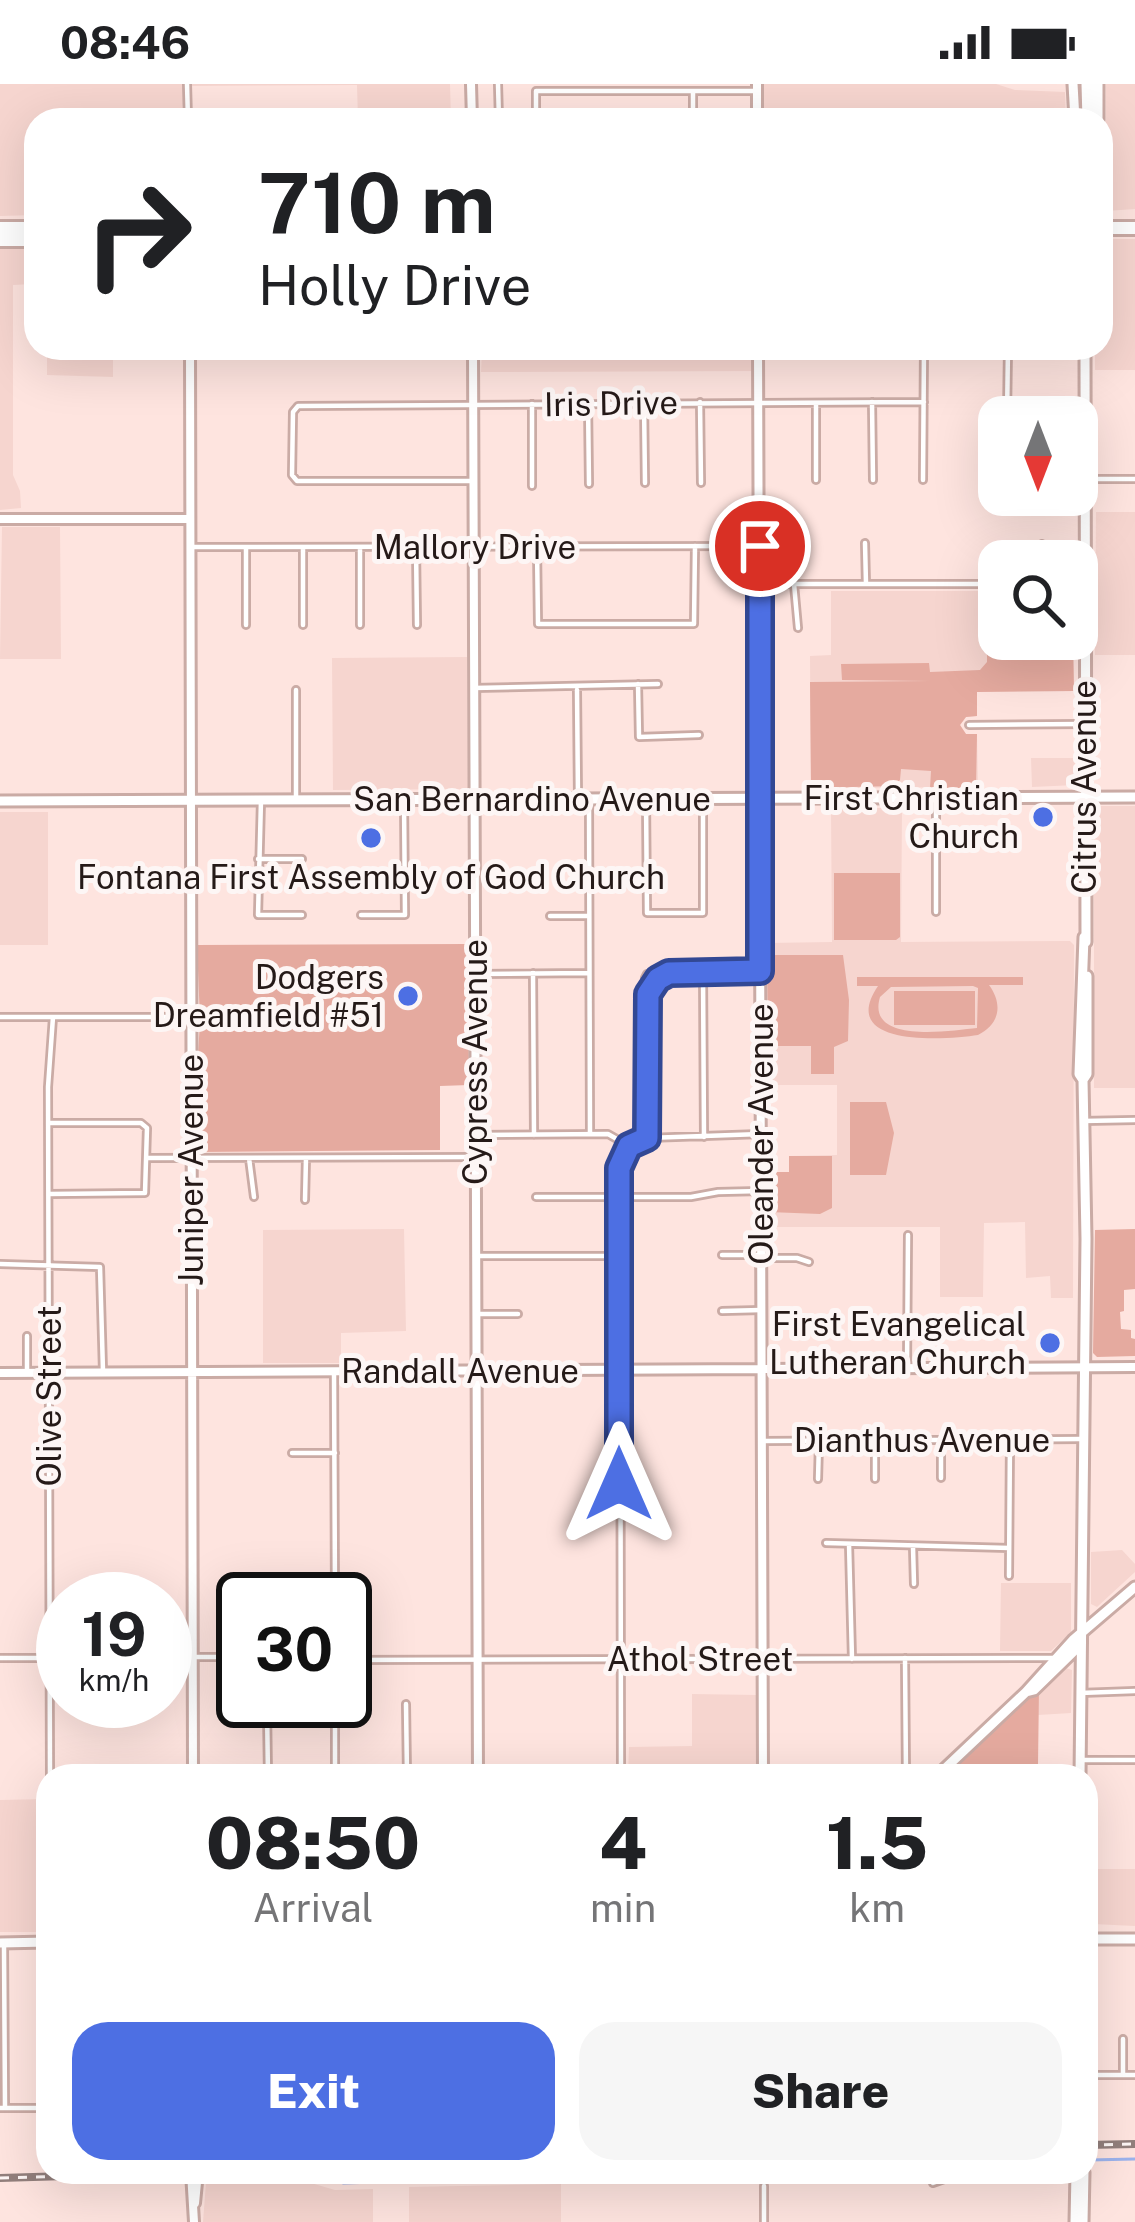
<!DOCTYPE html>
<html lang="en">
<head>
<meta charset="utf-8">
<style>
	body { margin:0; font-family:"Public Sans",sans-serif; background:#f6f6f6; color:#202124; height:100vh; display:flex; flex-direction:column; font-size:45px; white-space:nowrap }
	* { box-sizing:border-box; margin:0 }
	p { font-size:39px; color:#757577 }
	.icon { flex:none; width:66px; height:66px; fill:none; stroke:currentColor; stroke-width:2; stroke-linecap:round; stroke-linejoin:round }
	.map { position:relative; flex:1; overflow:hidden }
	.drawer { position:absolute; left:36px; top:1680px; width:1062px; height:420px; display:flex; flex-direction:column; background:#fff; border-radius:36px; box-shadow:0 12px 48px #0002 }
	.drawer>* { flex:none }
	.top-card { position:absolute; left:24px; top:24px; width:1089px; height:252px; border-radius:36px; box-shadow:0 12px 48px #0002; background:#fff; color:#202124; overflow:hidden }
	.needle { width:78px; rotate:180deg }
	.buttons { position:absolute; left:978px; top:312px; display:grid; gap:24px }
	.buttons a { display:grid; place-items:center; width:120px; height:120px; border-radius:24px; background:#fff; box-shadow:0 12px 48px #0002; font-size:60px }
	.speed { position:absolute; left:36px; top:1488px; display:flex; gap:24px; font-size:60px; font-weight:700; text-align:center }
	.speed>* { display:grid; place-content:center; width:156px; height:156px; border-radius:50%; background:#fff; box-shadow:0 12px 48px #0002; line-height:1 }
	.speed small { font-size:30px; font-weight:400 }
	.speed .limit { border:6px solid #111; border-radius:18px; background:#fff; color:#111 }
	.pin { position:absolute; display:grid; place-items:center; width:102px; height:102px; color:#fff; margin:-51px; border:6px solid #fff; border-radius:50%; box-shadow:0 3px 12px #0007 }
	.me { position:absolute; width:132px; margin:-66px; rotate:0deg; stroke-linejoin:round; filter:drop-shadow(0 0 9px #0008) }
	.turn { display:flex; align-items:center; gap:42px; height:252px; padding:0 36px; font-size:54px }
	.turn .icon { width:156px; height:156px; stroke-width:2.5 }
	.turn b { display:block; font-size:84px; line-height:102px }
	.eta { display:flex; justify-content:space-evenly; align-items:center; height:204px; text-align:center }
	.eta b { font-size:72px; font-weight:800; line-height:84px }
	.button { display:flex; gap:24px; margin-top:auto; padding:24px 36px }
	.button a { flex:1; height:138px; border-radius:36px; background:#4d6fe3; color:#fff; font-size:48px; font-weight:800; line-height:138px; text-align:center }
	.button a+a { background:#f6f6f6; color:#202124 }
	.status { display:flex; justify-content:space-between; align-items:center; height:84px; padding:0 60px; background:#fff; direction:ltr }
	.status svg { height:33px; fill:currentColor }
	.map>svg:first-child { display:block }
	.built { fill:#f6d5cf }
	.green { fill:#e5aa9f; fill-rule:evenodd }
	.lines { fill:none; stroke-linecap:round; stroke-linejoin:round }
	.stream { stroke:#9cb3ed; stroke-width:3 }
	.minor-casing { stroke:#caaba5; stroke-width:10 }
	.tertiary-casing { stroke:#caaba5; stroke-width:14 }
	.secondary-casing { stroke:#caaba5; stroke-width:15 }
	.primary-casing { stroke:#caaba5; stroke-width:18 }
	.motorway-casing { stroke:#caaba5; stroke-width:21 }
	.minor { stroke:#fff; stroke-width:4.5 }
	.tertiary { stroke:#fff; stroke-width:8 }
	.secondary { stroke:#fff; stroke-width:9 }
	.primary { stroke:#fff; stroke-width:12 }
	.motorway { stroke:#fff; stroke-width:15 }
	.rail-casing { stroke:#927f7c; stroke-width:8 }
	.rail { stroke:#fdf6f5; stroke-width:3; stroke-dasharray:9; stroke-linecap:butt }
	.route-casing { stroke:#324894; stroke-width:30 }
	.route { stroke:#4d6fe3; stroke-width:21 }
	.poi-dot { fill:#4d6fe3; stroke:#fdf6f5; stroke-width:4.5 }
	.labels { text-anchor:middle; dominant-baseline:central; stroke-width:10; stroke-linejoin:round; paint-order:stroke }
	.street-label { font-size:33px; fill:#251a18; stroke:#fdf6f5 }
	.poi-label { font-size:33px; fill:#251a18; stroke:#fdf6f5; text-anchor:end }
</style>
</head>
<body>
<div class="status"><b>08:46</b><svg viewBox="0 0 49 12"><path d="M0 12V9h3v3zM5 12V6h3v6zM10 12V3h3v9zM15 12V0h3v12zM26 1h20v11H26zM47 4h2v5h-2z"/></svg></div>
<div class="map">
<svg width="1135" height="2138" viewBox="0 0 1135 2138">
	<rect width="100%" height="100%" fill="#fee4df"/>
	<path class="built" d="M0,0H450L451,36H358L357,1L184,2L182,36H36V131L0,132Z
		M763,0H996L1015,6L1065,8L1066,36H764Z
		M1106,0H1135V125L1106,127L1101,122L1102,91L1106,79Z
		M1101,155H1135V286H1095V264H1101Z
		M33,162L34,200L13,201V391L20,407L21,424L0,426V164Z
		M47,264H113V293L47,291Z
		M482,264H753V287L481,288Z
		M1096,428H1135V571H1095Z
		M2,443H60L61,575H0Z
		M831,507H999V555H1073L1074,607L977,608V632L966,633L960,641L966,650H977L978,703L811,704L810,572L831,571Z
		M467,573L468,705L333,706L332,574Z
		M1031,674H1075V701L1032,703Z
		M1094,722H1135V1004H1094Z
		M831,724H902L901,858L1070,857L1074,861L1073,1214H1051L1050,1192L1026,1194L1025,1138L984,1139L983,1213H940V1143H769L768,1088H789V1072L837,1071V1001H768L767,859L832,858Z
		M0,728H48V861H0Z
		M404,1145L406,1247L341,1249V1279H263V1146Z
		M1122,1466L1135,1480V1488L1097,1523L1091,1520V1468Z
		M1001,1499H1071V1548L1051,1567H1000Z
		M1066,1584L1072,1586L1071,1629L1038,1631L1039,1608Z
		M692,1610L756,1611V1692H628L629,1663L692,1662Z
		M44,1715L36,1734L48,1744V1848H0V1716Z
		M1091,1785H1135V1842L1093,1840Z
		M304,2097L335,2106L373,2105V2138H203L206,2099Z
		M561,2100V2138H409V2103Z"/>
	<path class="green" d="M987,520H999V555H1073L1074,607L977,608V632L966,633L960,641L966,650H977L976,704H930L931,687L901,685L900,696L894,702L811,704L810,598L930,597L842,596L841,580L929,579L930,588L980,586L987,578Z
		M834,789H900V853L896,856H834Z
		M468,860L469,1001L440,1002V1066L199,1068L198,1007L202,996L197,991L200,936L197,861Z
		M767,871H843L849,916L848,957L834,963V990H811V962H768Z
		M857,893H1023V901H989C1003,920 1000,940 978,951C946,956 836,964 878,902H857ZM973,902L978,904L977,944C948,947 866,960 880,913L891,903Z
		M894,907H975V941H894Z
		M850,1018H886L894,1049L886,1091H850Z
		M789,1072H832V1124L820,1130L769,1128L768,1088H789Z
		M1135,1145V1205L1124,1206V1227L1120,1228L1121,1245L1131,1246V1254L1135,1255V1272L1097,1273L1093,1269L1095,1146Z
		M1039,1606L1038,1680L1043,1681V1692H947L1032,1608Z"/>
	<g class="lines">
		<path class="stream" d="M1089,2076L1135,2075
			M343,2099L707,2088"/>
		<g class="minor-casing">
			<path id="minor" d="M187,0L188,36
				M498,0L499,36
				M536,36V7H757
				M693,36V7
				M588,318L589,400
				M644,318L645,399
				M700,318L701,399
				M872,318L873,396
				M816,319V396
				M532,320V402
				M1007,333L1008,264
				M1077,395H1135
				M923,396L924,264
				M474,397H297L292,391L293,328L298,322L924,318
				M988,398L999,396
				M865,459L866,500
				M190,463L760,462
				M246,463V541
				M360,463V541
				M416,463L417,541
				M537,463L538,540H694L695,462
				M1038,477L1042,460
				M760,500H999
				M794,500L798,544
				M303,541V463
				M638,600L639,653L699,651
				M474,604L658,600
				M296,606V716
				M577,606L578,714
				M969,641L1084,640
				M589,714L590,1050
				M646,715L647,829H703V717
				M261,716L258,831H302
				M258,775H302
				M936,828V714
				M361,831H405L404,716
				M550,832H589
				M703,887L704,1053
				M533,889L534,1051
				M475,890L589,889
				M652,901L645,894L647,890L658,895
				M0,933H191
				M1083,1037L1135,1036
				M48,1039H141L147,1044L145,1109L49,1110
				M477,1051L608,1050L629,1062
				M647,1054L646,918L652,901L676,887H758
				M147,1074L476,1073
				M249,1074L254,1113
				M536,1113H691L718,1108L761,1107
				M305,1116L306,1074
				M722,1171H761
				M475,1172H619
				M762,1174H797L809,1178
				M0,1180L100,1183L103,1287
				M722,1227L761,1226
				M476,1230H518
				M27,1252V1288
				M907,1285L908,1151
				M334,1287L335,1515
				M763,1357L1081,1355
				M292,1369H335
				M941,1394V1358
				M818,1395L819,1359
				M875,1395V1356
				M826,1459L1009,1464
				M849,1460L852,1575
				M913,1463L914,1500
				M1009,1492L1010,1355
				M165,1573H243
				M0,1574H63
				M905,1574L906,1692
				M345,1576L1055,1574
				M1080,1609L1135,1607
				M406,1620L407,1692
				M267,1625L268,1692
				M1080,1676H1135
				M50,1692L48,1003L53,933
				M335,1692V1617
				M621,1692L620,1079L629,1062L647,1054L761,1050
				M47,1733L48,1729
				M4,1862L5,2024
				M1123,1955V1991
				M1086,1991H1135
				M0,2024H48
				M933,2099L950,2093L1076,2090
				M764,2102V2138"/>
		</g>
		<g class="tertiary-casing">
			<path id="tertiary" d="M471,0L472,36
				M757,0V36
				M190,264L193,1692
				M473,264L478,1692
				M758,264L763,1692
				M0,435H189
				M0,1289L1135,1283
				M191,2088L194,2138
				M195,2119L198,2088"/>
		</g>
		<g class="secondary-casing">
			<path id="secondary" d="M1073,0L1075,36
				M1086,0L1087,36
				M1085,264L1086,858
				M0,717L1135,713
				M1083,996L1087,990V892
				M1026,1608L1073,1556L1135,1503
				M937,1692L1026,1608L1034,1606L1073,1568L1079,1556
				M1080,1692L1086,1155L1083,996L1079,990L1084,853
				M1086,1855H1135
				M0,1859L48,1858
				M1075,2138L1076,2088
				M1083,2138L1084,2088"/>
		</g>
		<g class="primary-casing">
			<path id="primary" d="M0,144H36
				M1101,144H1135
				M0,156H36"/>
		</g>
		<g class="motorway-casing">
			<path id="motorway" d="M1095,0V36"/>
		</g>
		<use href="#minor" class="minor"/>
		<use href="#tertiary" class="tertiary"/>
		<use href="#secondary" class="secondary"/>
		<use href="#primary" class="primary"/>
		<use href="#motorway" class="motorway"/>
		<g class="rail-casing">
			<path id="rail" d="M1086,2061L1135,2060
				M0,2094L200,2088"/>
		</g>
		<use href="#rail" class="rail"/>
	</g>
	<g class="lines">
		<g class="route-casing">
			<path id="route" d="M619,1400V1084L629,1062L647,1054L648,910L658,895L669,889L760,887V462"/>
		</g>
		<use href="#route" class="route"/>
	</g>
	<g class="poi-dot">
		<circle cx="1043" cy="733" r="12"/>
		<circle cx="371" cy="754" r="12"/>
		<circle cx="408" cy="912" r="12"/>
		<circle cx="1050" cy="1259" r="12"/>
	</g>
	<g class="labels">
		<g class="street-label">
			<text transform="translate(611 319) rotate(-1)">Iris Drive</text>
			<text x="475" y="463">Mallory Drive</text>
			<text transform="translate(1084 703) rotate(-90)">Citrus Avenue</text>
			<text x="532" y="715">San Bernardino Avenue</text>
			<text transform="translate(475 978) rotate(-90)">Cypress Avenue</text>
			<text transform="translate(761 1050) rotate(-90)">Oleander Avenue</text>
			<text transform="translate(191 1086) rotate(-90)">Juniper Avenue</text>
			<text x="460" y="1287">Randall Avenue</text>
			<text transform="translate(49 1312) rotate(-90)">Olive Street</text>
			<text x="922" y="1356">Dianthus Avenue</text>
			<text x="700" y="1575">Athol Street</text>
		</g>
		<g class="poi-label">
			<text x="1019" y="714">First Christian<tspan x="1019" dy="38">Church</tspan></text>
			<text x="371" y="793" text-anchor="middle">Fontana First Assembly of God Church</text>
			<text x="384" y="893">Dodgers<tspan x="384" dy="38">Dreamfield #51</tspan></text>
			<text x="1026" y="1240">First Evangelical<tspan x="1026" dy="38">Lutheran Church</tspan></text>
		</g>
	</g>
</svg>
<div class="buttons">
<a><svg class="needle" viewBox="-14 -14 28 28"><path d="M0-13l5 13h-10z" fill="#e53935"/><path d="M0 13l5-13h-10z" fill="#757577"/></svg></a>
<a><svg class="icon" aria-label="search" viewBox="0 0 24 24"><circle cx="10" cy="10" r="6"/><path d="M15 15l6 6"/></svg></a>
</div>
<div class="speed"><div>19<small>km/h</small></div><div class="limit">30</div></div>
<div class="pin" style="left:760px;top:462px;background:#d93025"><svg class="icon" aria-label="arrive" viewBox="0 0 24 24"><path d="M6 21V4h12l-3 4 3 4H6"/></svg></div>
<svg class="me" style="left:619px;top:1400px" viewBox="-20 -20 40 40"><path d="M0-17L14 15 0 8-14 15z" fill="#4d6fe3" stroke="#fff" stroke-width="4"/></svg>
<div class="top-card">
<div class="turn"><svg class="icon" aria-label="right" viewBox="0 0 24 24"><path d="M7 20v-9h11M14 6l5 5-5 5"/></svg><div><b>710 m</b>Holly Drive</div></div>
</div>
<section class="drawer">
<div class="eta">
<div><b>08:50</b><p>Arrival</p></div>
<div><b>4</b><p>min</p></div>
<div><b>1.5</b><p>km</p></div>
</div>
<div class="button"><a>Exit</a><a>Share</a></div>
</section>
</div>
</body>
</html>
